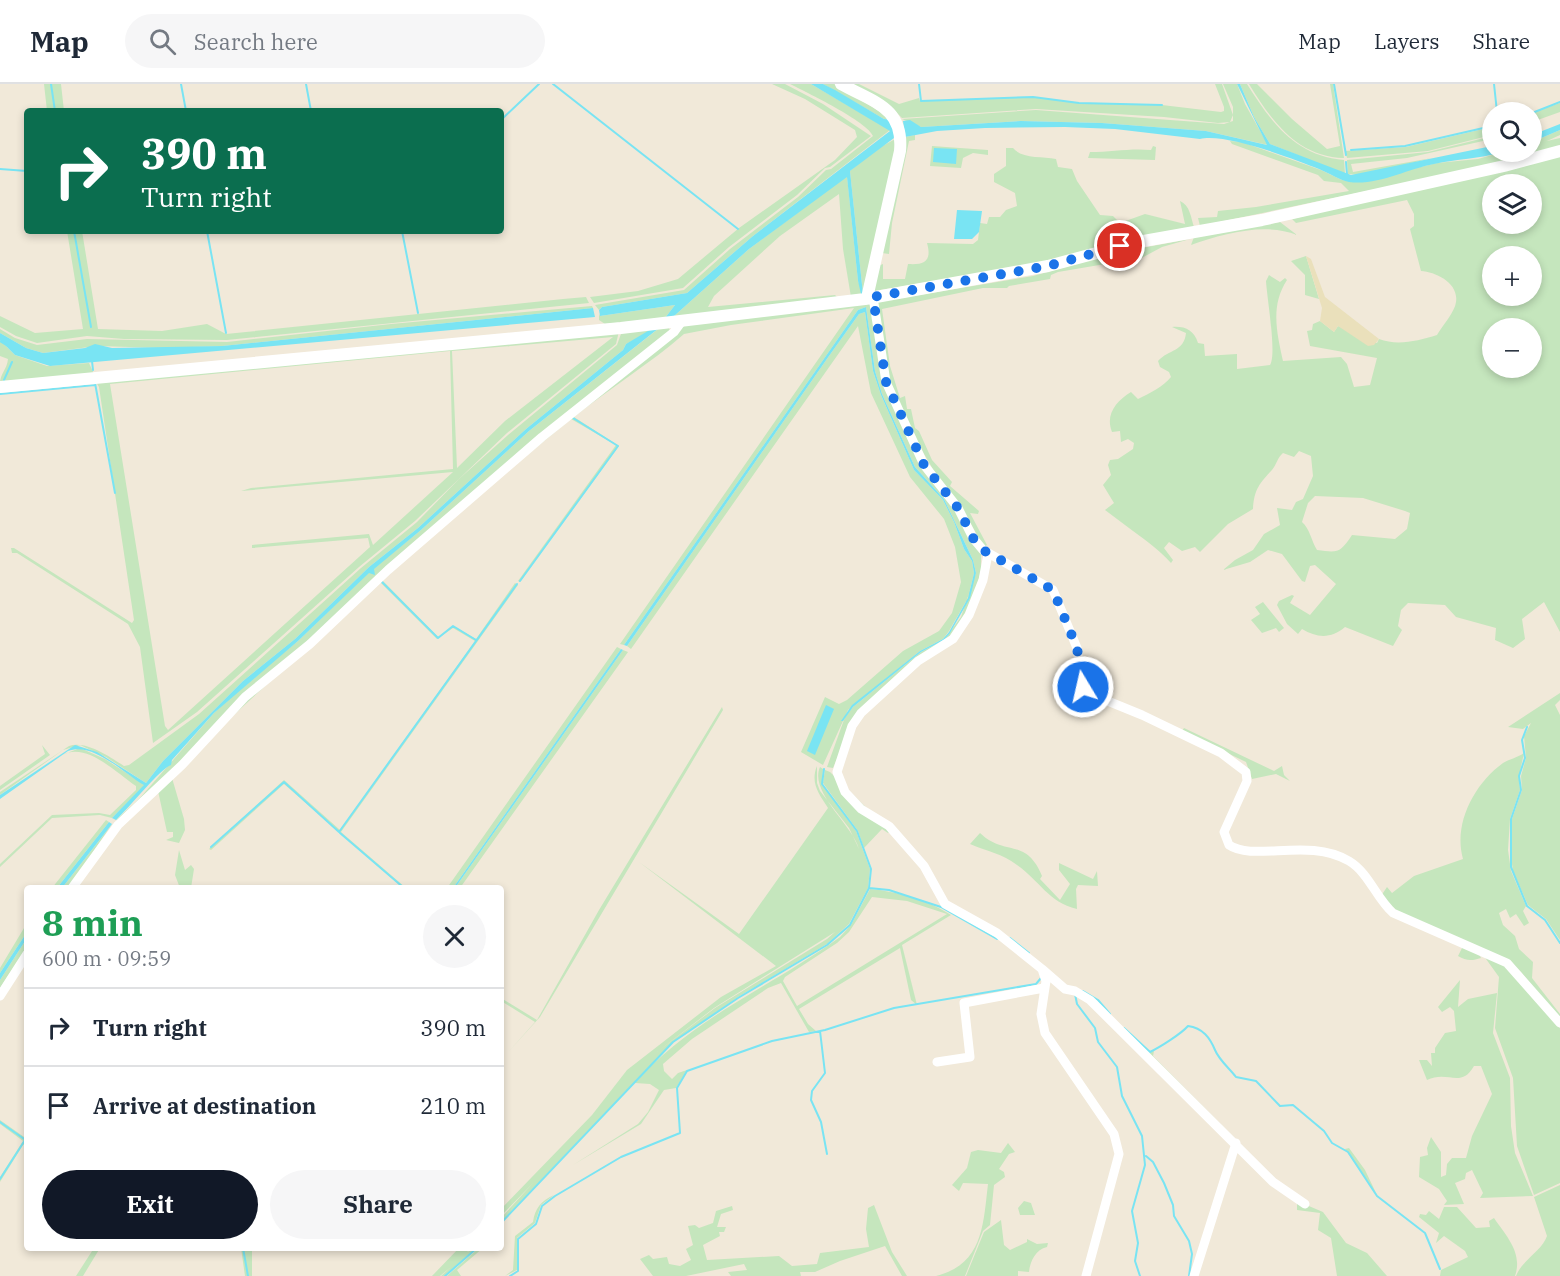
<!DOCTYPE html>
<html lang="en">
<head>
<meta charset="utf-8">
<style>
	body { margin:0; font-family:"IBM Plex Serif",serif; background:#f6f6f7; color:#1f2937; height:100vh; display:flex; flex-direction:column; font-size:22px; white-space:nowrap }
	* { box-sizing:border-box; margin:0 }
	p { font-size:20px; color:#747a83 }
	.icon { flex:none; width:33px; height:33px; fill:none; stroke:currentColor; stroke-width:2; stroke-linecap:round; stroke-linejoin:round }
	.map { position:relative; flex:1; overflow:hidden }
	.drawer { position:absolute; left:24px; top:801px; width:480px; height:366px; display:flex; flex-direction:column; background:#fff; border-radius:6px; box-shadow:0 3px 9px #0003 }
	.drawer>* { flex:none }
	.hud { position:absolute; left:24px; top:24px; width:480px; height:126px; border-radius:6px; box-shadow:0 3px 9px #0003; background:#0b6e4f; color:#fff; overflow:hidden }
	.tools { position:absolute; left:1482px; top:18px; display:grid; gap:12px }
	.tools a { display:grid; place-items:center; width:60px; height:60px; border-radius:50%; background:#fff; box-shadow:0 3px 9px #0003; font-size:30px }
	.pin { position:absolute; display:grid; place-items:center; width:51px; height:51px; color:#fff; margin:-26px; border:3px solid #fff; border-radius:50%; box-shadow:0 2px 6px #0007 }
	.me { position:absolute; width:66px; margin:-33px; rotate:351deg; stroke-linejoin:round; filter:drop-shadow(0 0 4px #0008) }
	.turn { display:flex; align-items:center; gap:21px; height:126px; padding:0 18px; font-size:27px }
	.turn .icon { width:78px; height:78px; stroke-width:2.5 }
	.turn b { display:block; font-size:42px; line-height:51px }
	.round { display:grid; place-items:center; flex:none; width:63px; height:63px; border-radius:32px; background:#f6f6f7 }
	.summary { display:flex; align-items:center; justify-content:space-between; height:102px; padding:0 18px }
	h1 { font-size:36px; font-weight:700; line-height:45px; color:#1e9e55 }
	.cta { display:flex; gap:12px; margin-top:auto; padding:12px 18px }
	.cta a { flex:1; height:69px; border-radius:36px; background:#111827; color:#fff; font-size:24px; font-weight:700; line-height:69px; text-align:center }
	.cta a+a { background:#f6f6f7; color:#1f2937 }
	ul { padding:0; list-style:none }
	li { display:flex; align-items:center; gap:18px; height:78px; padding:0 18px; border-top:2px solid #e0e1e3 }
	li div { flex:1 }
	li b { display:block; font-size:22px }
	li em { font-style:normal }
	header { display:flex; align-items:center; gap:36px; box-sizing:border-box; height:84px; padding:0 30px; background:#fff; border-bottom:2px solid #e0e1e3 }
	header strong { font-size:28px }
	nav { display:flex; gap:33px; margin-inline-start:auto; font-size:21px }
	.search { width:420px; height:54px; background:#f6f6f7; display:flex; align-items:center; gap:15px; box-sizing:border-box; padding:0 21px; border-radius:33px; color:#747a83; font-size:22px }
	.map>svg:first-child { display:block }
	.green { fill:#c5e6bd; fill-rule:evenodd }
	.sand { fill:#eae0bb }
	.water { fill:#79e4f3 }
	.lines { fill:none; stroke-linecap:round; stroke-linejoin:round }
	.stream { stroke:#79e4f3; stroke-width:2 }
	.minor { stroke:#fff; stroke-width:9 }
	.major { stroke:#fff; stroke-width:12 }
	.route { stroke:#1a73e8; stroke-width:10; stroke-dasharray:0 18 }
</style>
</head>
<body>
<header>
<strong>Map</strong>
<div class="search"><svg class="icon" aria-label="search" viewBox="0 0 24 24"><circle cx="10" cy="10" r="6"/><path d="M15 15l6 6"/></svg>Search here</div>
<nav><a>Map</a><a>Layers</a><a>Share</a></nav>
</header>
<div class="map">
<svg width="1560" height="1192" viewBox="0 0 1560 1192">
	<rect width="100%" height="100%" fill="#f1e9d9"/>
	<path class="green" d="M44,0H61L64,27H47Z
		M772,0H785L823,20L871,52L830,83L825,84L797,111L729,163L683,204L594,219L590,213L638,207L678,195L739,144L835,76L857,53L855,46L805,15Z
		M790,0H811L890,46L753,152L687,209L602,223L599,226L595,221L684,206L730,165L798,113L826,86L831,85L873,52C868,38 806,8 790,0Z
		M823,0H834L894,36L884,35Z
		M848,0H859L899,20L919,14L920,17L1033,13L1079,19L1162,21L1221,28L1224,27V23L1215,0H1222L1233,31L1230,38L1218,39L1164,33L1036,25L902,34L892,24Z
		M1223,0H1237L1245,20L1268,61L1206,47L1102,39L1021,37L921,43L902,35L1036,26L1224,40L1233,37V23Z
		M1240,0H1247C1271,38 1295,72 1344,76L1345,90L1270,60L1254,33Z
		M1249,0H1257L1292,35L1327,65L1340,62L1330,0H1333L1344,74C1297,73 1271,36 1249,0Z
		M1560,19V28L1532,38V29Z
		M1492,43V51L1428,67L1347,74L1345,67L1406,63Z
		M1560,46V51L1547,57L1560,54V62L1477,84L1200,142L1198,134L1217,133L1218,127L1256,123L1349,107L1341,99L1324,97L1318,91L1232,60L1230,57L1242,58L1321,86L1342,96L1357,98L1437,79L1478,75L1502,68H1532V58Z
		M915,51V56L909,57L892,139L889,170L882,169L905,53Z
		M1492,52V55L1407,74L1351,80L1353,88L1432,74L1362,91L1348,90L1347,76L1428,68Z
		M899,53L866,210L851,213L843,165L839,110L780,152L714,212L708,223L835,211L839,215L673,233L749,165L847,92L858,197L863,210L850,87L875,66Z
		M932,62L988,66V71L973,69L963,74L961,84L930,82Z
		M1153,62L1156,63L1155,76L1088,74L1090,68C1112,68 1130,64 1151,66Z
		M1006,64H1013C1022,75 1042,72 1056,75L1058,83L1072,85L1077,97L1100,131L1113,132L1120,139L1145,130L1185,140L1180,117C1190,121 1191,134 1194,143L1056,177L874,207L878,182L883,180V195H905L908,180C925,181 932,177 927,159L973,160L978,156L980,139L987,140L989,133H1000L1006,126L1017,122L1015,109L994,98V90L1006,82Z
		M1560,70V548L1544,518L1522,535L1525,555L1513,564L1495,556L1496,544L1456,533L1445,521L1408,519L1401,526L1398,542L1402,546L1393,562L1345,543C1331,555 1317,554 1302,545L1298,550L1287,540L1277,521L1279,517L1292,511L1294,512L1290,519L1310,531L1336,500L1315,481L1310,482L1305,498L1302,497L1282,470L1268,466L1250,478L1223,486L1235,476L1253,466L1264,450L1280,441L1277,424L1292,426L1296,418L1303,415L1313,392L1311,372L1299,367L1294,373L1283,369C1277,374 1277,380 1272,386C1260,399 1254,405 1253,425L1228,440L1200,468L1195,463L1182,467L1169,458L1164,464L1173,476L1171,479C1159,466 1148,458 1133,447L1136,441L1133,447L1105,426L1114,419L1103,401L1111,391L1108,381L1110,376L1118,375L1133,365L1134,359L1128,355L1121,358L1120,347L1112,348C1105,331 1116,317 1131,308L1138,315C1150,309 1163,303 1171,293L1169,288L1160,283L1158,277C1169,265 1184,268 1186,249L1172,243C1185,242 1194,246 1198,259L1204,260L1205,272L1237,270V285L1270,281C1277,271 1267,214 1266,197L1269,191L1280,198L1285,194L1287,196C1270,222 1277,249 1283,277L1341,273L1347,280L1354,303L1370,301L1377,274L1310,262L1307,247L1312,246L1313,240L1320,237L1334,248L1338,242L1377,259L1379,255C1397,262 1418,257 1437,251C1442,242 1455,228 1456,218C1459,199 1436,188 1421,187L1410,145L1414,142V130L1407,116L1296,139L1292,135ZM1492,100H1532V140H1492ZM1492,172H1532V212H1492ZM1492,244H1532V284H1492ZM1315,412L1363,414L1405,427L1410,429L1407,445L1395,455L1352,451C1340,469 1338,469 1317,466C1311,456 1310,445 1302,438L1308,419Z
		M1280,138L1297,151C1265,138 1223,150 1191,161L1194,153Z
		M67,147H82L98,245L162,247L207,240L226,250L563,215L586,213L589,219L227,256L124,255L87,252L37,259L16,252L0,243V232L35,249L83,245Z
		M1190,155L1162,163L1136,177H1123L1058,188L1051,191L1050,195L1009,202L1007,204H983L882,225L890,282L900,314L905,312L907,325H911L915,344L919,347L932,376L952,398L950,402L979,427L978,430L970,429L987,461L984,463L968,435L924,374L896,316L888,291L877,218L1033,192L1120,168Z
		M1306,172L1319,215L1305,211V191L1291,177Z
		M865,219L871,221L887,306L981,468V487L971,522L951,553L855,632L833,684L827,683L845,633L853,623L921,568L944,556L961,533L976,489L973,476L944,415L915,383L882,310L875,287L866,223L858,226L624,561L620,560L854,224L731,241L684,250C651,279 610,304 574,333L619,362L520,498L518,497L616,361L571,335L477,412L681,242Z
		M675,221L665,234L605,240L599,236V230L600,232Z
		M592,222L593,224L222,262L162,264L97,262L43,269L26,264L0,249V245L15,254L37,261L87,255L227,258L391,240Z
		M865,228L873,287L881,311L914,386L943,416L954,438L964,465L972,477L974,489L968,514L949,547L943,555L920,567L848,626L823,681L801,668L825,613L839,620L847,616L903,567L939,547L952,529L961,498L955,463L944,435L910,393L871,309L858,242L631,565L627,562L829,272L859,230Z
		M669,244L670,247L502,383L118,738L116,736L139,715L214,629L245,600L298,557L369,488L421,446L529,347L658,245L626,260L623,266L526,345L418,444L369,483L295,555L243,597L163,677L146,699L106,673L80,661L63,666L0,711V708L69,662C86,656 110,673 124,682L129,681L199,630L361,484L417,438L459,395L508,351L617,261L622,247Z
		M619,247L616,260L507,349L415,437L359,483L197,628L153,659L140,563L128,540L17,469H12L11,464H14L132,539L134,536L99,303L96,298ZM613,253L505,337L457,384L452,267ZM450,267L453,385L251,404L241,407L453,388L373,461L369,450L252,461V464L368,454L370,463L168,646L165,642L110,300Z
		M0,256L15,271L47,282L89,279L94,290L0,300C0,289 7,286 8,275L0,272Z
		M381,495L438,553L453,542L476,555L515,499L518,501L341,748L406,804H403L284,700L211,766L209,765L284,696L340,746L475,557L453,544L437,555L379,497Z
		M1263,518L1284,544L1279,548L1276,544L1262,549L1251,536L1260,530L1255,523Z
		M617,563L621,565L453,804H447Z
		M623,566L628,568L460,804H455Z
		M1560,609V616L1555,621L1560,631V856L1546,835L1528,821L1513,787L1511,773L1512,735L1522,706L1521,692L1526,674L1524,652L1531,639L1523,645L1508,643Z
		M722,623L723,626L540,933L501,976L535,938L501,917V914L537,936L599,826Z
		M1184,644L1274,687L1282,682L1284,691L1290,697L1276,690L1252,695L1246,678L1182,647Z
		M42,661L50,671L0,706V702L45,670Z
		M80,664L105,675L145,701L112,734L100,731L52,734L0,783V780L52,731L99,729L110,731L136,706V702C115,688 87,658 62,671Z
		M1524,669L1519,692L1520,706L1510,735L1508,766L1511,787L1526,822L1523,827L1529,839L1524,842L1516,830L1510,834L1506,825L1499,829L1503,841L1515,852L1519,865L1533,878L1532,894L1560,930V936L1521,888L1505,874L1397,828L1381,812L1387,803L1392,809L1414,792L1463,775C1453,740 1474,700 1503,679C1509,675 1517,674 1524,669Z
		M817,682V699L820,707L849,744L859,765C852,740 809,708 820,683L823,685L822,700L856,747L870,785L868,804L849,840L827,860L738,913L673,958L501,1138V1134L533,1099L501,1132V1125L592,1031L627,986L721,913L776,882L639,778L739,850L828,724C819,710 810,699 817,682ZM835,848L827,855L715,924L657,968L714,924Z
		M825,686L830,688L890,747L888,749L882,745L864,764L858,747L823,699Z
		M172,694L184,735L185,746L179,759L166,756L173,753V748H167L158,707Z
		M106,736L109,738L57,804H52Z
		M112,740L69,804H62Z
		M980,749C1005,773 1026,753 1042,792L1040,795L1060,816L1070,800L1059,786V779L1093,795L1097,787L1098,802L1078,801L1076,805L1077,825C1048,818 1040,797 1017,781C1003,770 986,767 970,760Z
		M179,766L185,786L191,781L194,785L191,804H180L175,791Z
		M870,805C895,807 930,817 951,831L902,861L917,921L911,916L900,864L799,925L808,940L816,947L809,948L781,899L768,904L692,955L663,980L664,987L672,995L678,989L687,986L676,1004L664,1006L641,1040L573,1081L638,1040L648,1028L659,1006L650,1000L635,999C692,934 771,903 840,853L851,841ZM872,813L907,817L947,830L797,922L783,897L785,893L837,859L849,848Z
		M27,839V848L0,889V884Z
		M27,854V863L0,904V896Z
		M1463,862L1478,868L1481,874C1472,877 1466,877 1458,872Z
		M1481,868L1500,876L1560,944V1099L1534,1111L1517,1062L1513,994L1495,944L1499,893Z
		M1460,896L1458,923L1468,915L1497,909L1493,949L1510,994L1511,1042L1515,1069L1533,1112L1480,1114L1483,1109L1472,1086L1466,1089L1465,1095L1455,1099L1464,1120L1444,1121L1447,1117L1439,1105L1419,1093L1420,1073L1428,1071L1427,1064L1431,1053L1441,1068V1093L1446,1091L1447,1080L1452,1074H1466L1472,1052L1492,1010L1481,982H1474C1461,1005 1448,986 1427,996L1419,976H1427L1432,982L1431,969H1435V964L1445,949L1456,947L1454,927L1450,923L1442,928L1438,923Z
		M1079,907C1098,913 1104,928 1118,940C1128,950 1139,958 1149,969L1154,967L1153,972L1249,1069L1112,937L1091,914Z
		M0,1036L27,1055V1059L23,1061L0,1098V1093L23,1057L0,1040Z
		M1008,1059L1015,1068L1009,1070L999,1085L1004,1088L1005,1093L994,1101L990,1141L983,1147L965,1192H936C983,1180 983,1142 988,1100L963,1099L959,1107L952,1101L967,1084L971,1068L978,1066L1001,1069Z
		M1349,1064L1365,1086L1377,1111L1345,1065Z
		M1560,1101V1192H1516C1522,1176 1542,1167 1547,1152L1534,1113Z
		M554,1111L541,1121L535,1139L517,1154V1186L505,1192L513,1186L515,1152L533,1138C535,1124 541,1117 554,1111Z
		M1024,1117L1031,1119L1035,1131H1020L1018,1124Z
		M1297,1117L1323,1128L1346,1159L1367,1169L1387,1192H1337L1331,1154L1318,1146L1320,1129L1297,1126Z
		M874,1121L892,1168L907,1192H902L885,1162L840,1177L815,1188H800L801,1192H731L728,1188L747,1186L744,1180L686,1192H653L640,1175L649,1171L653,1175L667,1173L669,1180L680,1182L691,1176L686,1165L693,1161L688,1142L695,1141L699,1144L713,1139L716,1127L732,1122L733,1126L721,1130L717,1143H726L724,1148H719L720,1152L703,1161L707,1176L779,1172L792,1182L817,1180L820,1169L869,1163L866,1145L868,1124Z
		M1444,1123H1457L1476,1144L1490,1143L1489,1137L1494,1134C1507,1153 1523,1169 1515,1192H1440L1441,1186L1468,1173L1465,1167L1444,1152L1436,1159L1439,1149L1419,1133L1420,1130L1426,1131L1429,1127L1439,1135Z
		M1001,1136L1004,1161L1010,1166L1027,1158V1155L1037,1160L1048,1159L1047,1163C1036,1165 1030,1177 1029,1188L1018,1187V1192H966L984,1148Z
		M94,1164H100L83,1192H76Z
		M241,1164H252V1192H245Z
		M459,1164H471L467,1168L476,1164L444,1192H441L451,1183L440,1192H432Z
		M479,1164H483L457,1186L461,1192H447Z"/>
	<path class="sand" d="M1306,172L1311,175L1325,213L1379,255L1374,261L1368,262L1338,242L1334,248L1320,237L1322,224Z"/>
	<path class="water" d="M811,0H823L835,6L884,35L894,36V54L850,87L863,210H861L858,197L847,93L749,165L673,233L665,234L675,221L600,232L599,226L602,223L687,209L753,152L890,47Z
		M1237,0H1240L1254,33L1270,60L1351,91L1492,62V68H1502C1479,75 1457,75 1434,80C1407,85 1377,102 1349,98C1339,96 1329,89 1319,85C1294,75 1226,49 1200,55L1115,45L1065,43L985,44L937,47L905,53L903,37L910,36L921,43L1021,37L1102,39L1206,47L1267,61Z
		M1560,40V46L1532,58V51Z
		M934,64L957,65L956,80L933,78Z
		M957,126L982,127L979,148L972,155H954Z
		M866,223L875,287L882,310L915,383L944,415L973,476L976,489L970,514L950,549L944,556L921,568L853,623L843,637H841L852,621L920,567L943,555L949,548L968,514L974,489L972,477L964,465L954,438L943,416L914,386L881,311L873,287L865,228L859,230L829,272L627,562L624,561L858,226Z
		M593,224L595,233L50,282L15,271L0,256V249L26,264L43,269L85,264L95,260L112,264L222,262Z
		M653,244H659L529,347L421,446L374,485L375,491L369,489L298,557L214,629L172,676L171,681C161,684 128,725 116,736L112,734L144,701C124,690 93,657 68,667L0,715V711L75,661L97,668L146,699L163,677L243,597L295,555L369,483L418,444L526,345L623,266L626,260Z
		M621,565L623,566L455,804H453Z
		M826,621L834,625L815,671L807,667Z
		M109,738L112,740L62,804H57Z
		M27,848V854L0,896V889Z"/>
	<g class="lines">
		<path class="stream" d="M51,0L55,27
			M181,0L186,27
			M306,0L311,27
			M553,0L738,145
			M919,0L921,17L1033,13L1079,19L1162,21
			M1334,0L1346,71
			M1494,0L1497,28
			M1532,29L1560,18
			M501,36L539,0
			M1351,66L1405,62L1492,42
			M1346,78L1347,90
			M0,85L27,87
			M74,147L91,243
			M207,147L226,249
			M402,147L418,229
			M0,257L8,262
			M92,277L93,286
			M4,296L12,278
			M95,299L115,409
			M0,310L95,301
			M381,497L438,554L453,542L476,556
			M520,497L618,362L573,334
			M1527,643L1522,656L1525,674L1519,692L1521,706L1511,735V783L1527,822L1545,836L1560,859
			M340,749L404,804
			M211,763L284,698L339,748L517,500
			M869,804L889,806L941,823
			M941,823L997,855
			M1010,854L1029,869
			M1083,907L1098,916L1110,930
			M1075,910L1077,920L1095,944L1098,958L1117,983L1122,1012L1142,1052L1145,1081L1132,1127L1138,1159L1135,1177L1140,1192
			M1124,944L1150,968C1160,963 1181,950 1188,942C1203,944 1210,954 1215,966C1219,976 1230,985 1236,993L1256,997L1280,1022L1293,1021L1324,1047L1332,1059L1348,1068L1377,1112L1425,1149L1440,1185
			M820,947L825,989L812,1007L811,1016L821,1038L827,1070
			M0,1038L27,1057
			M1146,1072L1153,1078L1164,1099L1173,1121L1174,1132L1189,1157L1192,1170L1189,1192
			M0,1095L25,1056
			M501,1139L673,958L738,914L827,861L850,841L869,804L871,785L857,747L822,700L824,685
			M243,1164L248,1192
			M445,1192L477,1164
			M510,1192L518,1187V1155L536,1140L542,1122L555,1112L621,1073L680,1049L677,1004L687,987L772,957L825,946L894,924L1036,900L1041,894"/>
		<path class="minor" d="M873,213L886,298L924,381L958,424L973,454L983,466L1053,506L1077,564L1082,603L1093,611L1142,631L1221,669L1246,688L1247,697L1224,748L1229,761C1254,778 1309,753 1349,777C1369,789 1376,814 1393,829L1507,879L1560,939
			M988,470L983,496L969,531L953,555L918,577L861,629L852,642L837,688L845,708L861,725L889,742L924,782L945,820L997,849L1042,885L1046,897L1041,930L1045,949L1114,1050L1119,1070L1086,1192
			M72,804L118,741L182,681L245,613L310,560L388,486L542,353L674,248L682,237
			M1042,885L1065,905L1075,907L1090,916L1273,1098L1305,1120
			M0,912L27,870
			M937,978L970,973L964,919L1044,904
			M1194,1192L1236,1059"/>
		<path class="major" d="M841,0C873,18 904,23 900,67L867,214
			M0,303L621,244L865,215L1048,182L1138,158L1262,136L1504,82L1560,67"/>
	</g>
	<g class="lines">
		<path class="route" d="M1083,603L1077,564L1053,506L983,466L973,454L958,424L924,381L886,298L873,213L1048,182L1120,162"/>
	</g>
</svg>
<div class="tools">
<a><svg class="icon" aria-label="search" viewBox="0 0 24 24"><circle cx="10" cy="10" r="6"/><path d="M15 15l6 6"/></svg></a>
<a><svg class="icon" aria-label="layers" viewBox="0 0 24 24"><path d="M12 4l9 5-9 5-9-5zM3 14l9 5 9-5"/></svg></a>
<a>+</a>
<a>−</a>
</div>
<div class="pin" style="left:1120px;top:162px;background:#d93025"><svg class="icon" aria-label="arrive" viewBox="0 0 24 24"><path d="M6 21V4h12l-3 4 3 4H6"/></svg></div>
<svg class="me" style="left:1083px;top:603px" viewBox="-20 -20 40 40"><circle r="17" fill="#1a73e8" stroke="#fff" stroke-width="3"/><path d="M0-11L8 9 0 5-8 9z" fill="#fff"/></svg>
<div class="hud">
<div class="turn"><svg class="icon" aria-label="right" viewBox="0 0 24 24"><path d="M7 20v-9h11M14 6l5 5-5 5"/></svg><div><b>390 m</b>Turn right</div></div>
</div>
<section class="drawer">
<div class="summary"><div><h1>8 min</h1><p>600 m · 09:59</p></div><a class="round"><svg class="icon" aria-label="close" viewBox="0 0 24 24"><path d="M6 6l12 12M18 6L6 18"/></svg></a></div>
<ul>
<li><svg class="icon" aria-label="right" viewBox="0 0 24 24"><path d="M7 20v-9h11M14 6l5 5-5 5"/></svg><div><b>Turn right</b></div><em>390 m</em></li>
<li><svg class="icon" aria-label="arrive" viewBox="0 0 24 24"><path d="M6 21V4h12l-3 4 3 4H6"/></svg><div><b>Arrive at destination</b></div><em>210 m</em></li>
</ul>
<div class="cta"><a>Exit</a><a>Share</a></div>
</section>
</div>
</body>
</html>
